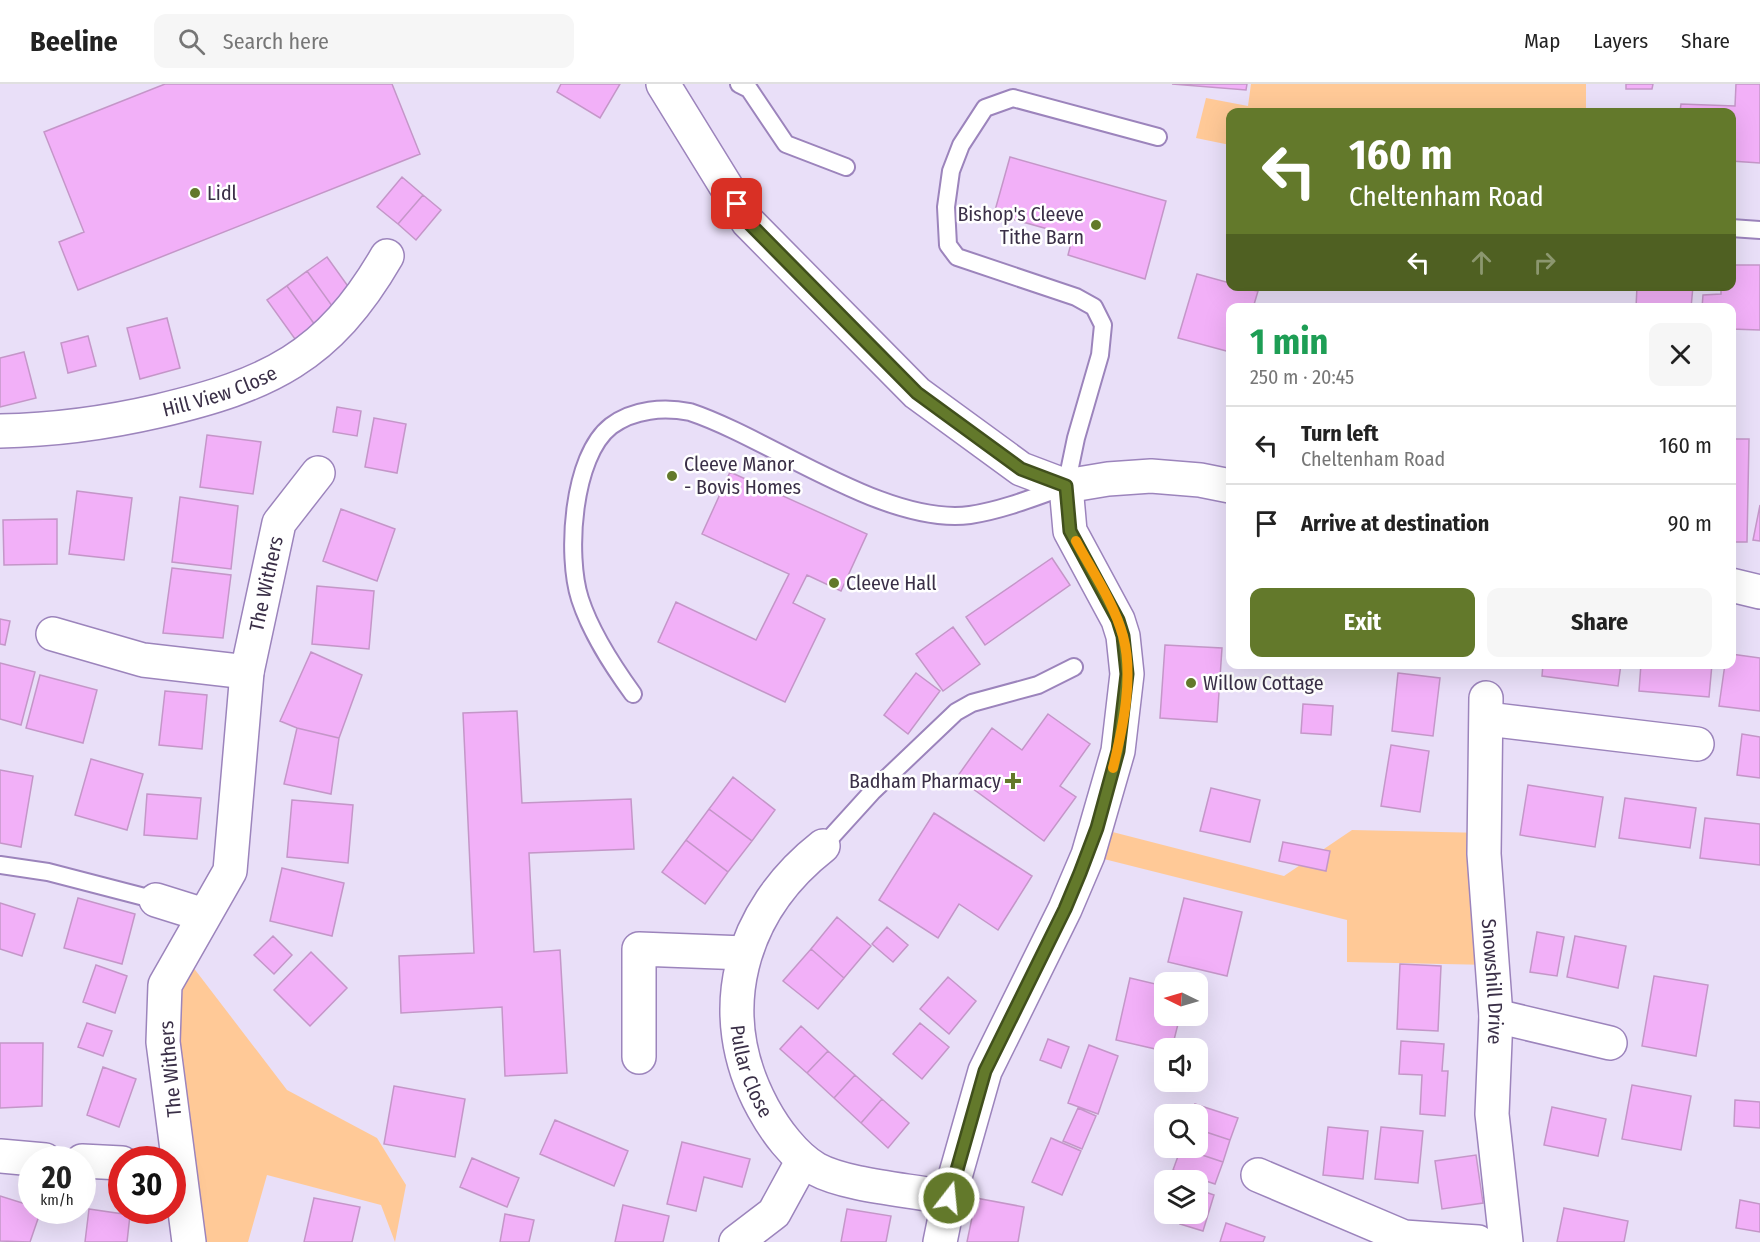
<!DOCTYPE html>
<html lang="en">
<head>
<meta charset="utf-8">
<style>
	body { margin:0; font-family:"Fira Sans Condensed",sans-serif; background:#f6f6f6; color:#222; height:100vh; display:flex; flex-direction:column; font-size:22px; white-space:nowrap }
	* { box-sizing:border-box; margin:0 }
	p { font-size:20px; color:#767676 }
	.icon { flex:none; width:33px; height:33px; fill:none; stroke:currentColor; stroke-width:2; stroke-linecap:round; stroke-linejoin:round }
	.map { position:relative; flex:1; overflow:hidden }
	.details { position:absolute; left:1226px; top:219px; width:510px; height:366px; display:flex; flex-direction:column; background:#fff; border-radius:12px; box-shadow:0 6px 24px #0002 }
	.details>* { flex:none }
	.top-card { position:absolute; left:1226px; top:24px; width:510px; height:183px; border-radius:12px; box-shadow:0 6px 24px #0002; background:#63792b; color:#fff; overflow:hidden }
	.needle { width:39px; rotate:275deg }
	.controls { position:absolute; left:1154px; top:888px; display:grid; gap:12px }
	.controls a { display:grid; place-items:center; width:54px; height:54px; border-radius:12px; background:#fff; box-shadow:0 6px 24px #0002; font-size:30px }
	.speed { position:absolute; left:18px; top:1062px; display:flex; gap:12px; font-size:30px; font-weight:700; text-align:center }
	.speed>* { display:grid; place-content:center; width:78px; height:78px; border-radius:50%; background:#fff; box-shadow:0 6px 24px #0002; line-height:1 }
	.speed small { font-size:15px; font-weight:400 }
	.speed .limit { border:9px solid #d22; background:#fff; color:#111 }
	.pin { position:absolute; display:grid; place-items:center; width:51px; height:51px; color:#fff; margin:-26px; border-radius:12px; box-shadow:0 3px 9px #0006 }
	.me { position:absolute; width:66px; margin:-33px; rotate:16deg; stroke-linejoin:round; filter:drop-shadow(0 0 4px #0008) }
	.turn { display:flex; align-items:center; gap:21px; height:126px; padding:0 24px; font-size:27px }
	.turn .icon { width:78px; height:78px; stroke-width:2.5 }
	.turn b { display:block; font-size:42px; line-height:51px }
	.lanes { display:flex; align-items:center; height:57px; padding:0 24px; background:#0003; justify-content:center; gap:30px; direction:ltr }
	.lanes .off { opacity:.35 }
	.round { display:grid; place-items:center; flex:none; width:63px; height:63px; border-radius:12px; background:#f6f6f6 }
	.headline { display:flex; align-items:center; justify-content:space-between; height:102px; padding:0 24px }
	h1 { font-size:36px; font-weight:700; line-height:45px; color:#1e9e55 }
	.cta { display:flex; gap:12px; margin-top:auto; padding:12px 24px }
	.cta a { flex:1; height:69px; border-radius:12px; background:#63792b; color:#fff; font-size:24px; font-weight:700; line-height:69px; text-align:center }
	.cta a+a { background:#f6f6f6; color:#222 }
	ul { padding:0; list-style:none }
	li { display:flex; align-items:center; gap:18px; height:78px; padding:0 24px; border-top:2px solid #e0e0e0 }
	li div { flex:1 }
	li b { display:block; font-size:22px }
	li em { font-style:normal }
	header { display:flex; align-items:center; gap:36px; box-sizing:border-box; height:84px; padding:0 30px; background:#fff; border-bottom:2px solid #e0e0e0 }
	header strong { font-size:28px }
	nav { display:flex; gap:33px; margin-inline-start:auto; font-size:21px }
	.search { width:420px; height:54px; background:#f6f6f6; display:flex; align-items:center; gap:15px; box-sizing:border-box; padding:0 21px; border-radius:12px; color:#767676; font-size:22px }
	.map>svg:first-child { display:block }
	.green { fill:#ffc997 }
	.building { fill:#f2b0f8; stroke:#c496c8; stroke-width:1.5 }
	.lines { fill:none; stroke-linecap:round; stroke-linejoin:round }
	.lane-casing { stroke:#9c84bc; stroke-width:20 }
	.street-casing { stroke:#9c84bc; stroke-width:36 }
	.secondary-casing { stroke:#9c84bc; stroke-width:36 }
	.lane { stroke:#fff; stroke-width:16 }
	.street { stroke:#fff; stroke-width:33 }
	.secondary { stroke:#fff; stroke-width:33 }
	.route-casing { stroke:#404f1c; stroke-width:15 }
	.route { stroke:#63792b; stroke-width:10 }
	.slow { stroke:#f59e0b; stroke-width:10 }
	.poi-dot { fill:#63792b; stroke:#fff; stroke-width:2 }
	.labels { text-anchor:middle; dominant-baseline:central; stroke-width:5; stroke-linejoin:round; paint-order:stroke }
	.poi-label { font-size:20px; fill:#3a2f47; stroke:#fff; text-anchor:start }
	.street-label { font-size:20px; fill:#3a2f47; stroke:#fff }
</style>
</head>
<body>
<header>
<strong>Beeline</strong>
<div class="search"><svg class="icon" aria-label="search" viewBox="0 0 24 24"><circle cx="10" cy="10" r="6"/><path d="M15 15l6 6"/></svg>Search here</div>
<nav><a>Map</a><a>Layers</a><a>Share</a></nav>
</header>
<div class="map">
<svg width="1760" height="1158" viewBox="0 0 1760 1158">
	<rect width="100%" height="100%" fill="#e9dff8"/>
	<path class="green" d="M1251,0H1586V28H1230V61L1196,54L1206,14L1248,22Z
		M1097,744L1284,792L1352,746L1485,749L1492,881L1347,878V836L1088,771Z
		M183,870L287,1006L377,1054L406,1101L395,1158L381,1121L267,1091L248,1158H189L163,958Z"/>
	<path class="building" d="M165,0H392L420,70L78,206L59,158L84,148L44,48Z
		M561,0H620L600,34L557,8Z
		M1172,0H1247L1246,6Z
		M1626,0H1653L1652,5H1626Z
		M1736,0H1760V79L1731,77V28H1680L1681,20L1735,22Z
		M1010,73L1166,117L1145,195L1068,171L1073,152L994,130Z
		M402,93L423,111L398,140L377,123Z
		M423,111L441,126L416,156L398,140Z
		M327,173L355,212L295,255L267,216Z
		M1731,181H1760V246L1731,245V224H1702L1703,211L1721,210V202H1731Z
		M307,187L335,226L315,241L287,202Z
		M1197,190L1230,199V202L1258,207L1253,224H1230V268L1178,254Z
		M287,202L315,241L295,255L267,216Z
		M1637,202H1693L1691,224H1636Z
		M167,234L180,284L140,295L127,244Z
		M88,252L96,282L68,289L61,259Z
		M24,268L36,314L0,323V274Z
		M337,323L361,327L357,352L333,348Z
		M374,334L406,340L397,389L365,383Z
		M207,351L261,358L253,410L200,403Z
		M1731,355H1749L1747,458H1731Z
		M730,388L867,450L841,507L807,491L793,519L825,535L785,618L658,558L676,518L756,556L789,490L702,450Z
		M77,407L132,414L124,476L69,470Z
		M180,413L238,422L231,485L172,478Z
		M1760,421V457L1753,456Z
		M341,425L395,445L377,497L323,477Z
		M57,435V480L4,481L3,436Z
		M1052,474L1070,501L985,561L966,533Z
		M172,484L231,491L223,554L163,549Z
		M317,502L374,507L369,565L312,560Z
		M0,535L10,537L5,561L0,560Z
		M953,543L980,580L943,607L916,570Z
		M1165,561L1222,564L1217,638L1160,634Z
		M311,568L362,591L339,654L297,644L280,637Z
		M1731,570L1760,574V627L1719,622L1725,580H1731Z
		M0,579L35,588L21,641L0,635Z
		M1543,580H1621L1618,602L1542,592Z
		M1641,580H1712L1709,613L1639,607Z
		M916,589L940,607L908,650L884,631Z
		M1398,589L1440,594L1433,652L1392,647Z
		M40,591L97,606L83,659L26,644Z
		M165,607L207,611L202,665L159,661Z
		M1303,620L1333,622L1331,651L1301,649Z
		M517,627L522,719L631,715L634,765L529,769L534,868L560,866L567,989L505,992L502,923L401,929L399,872L474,869L463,629Z
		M1048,630L1090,660L1060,702L1076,713L1044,757L957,693L992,644L1022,666Z
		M297,644L339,654L331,710L284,700Z
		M1742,650L1760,653V694L1737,691Z
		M1391,661L1429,667L1420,728L1381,722Z
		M91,675L143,690L127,746L75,731Z
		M0,686L33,692L21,763L0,759Z
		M733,693L775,726L752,757L709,725Z
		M1528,701L1603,713L1595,763L1520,751Z
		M1211,704L1260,716L1250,758L1200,747Z
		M147,710L201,714L197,755L144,751Z
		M1625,714L1696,724L1690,764L1619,754Z
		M292,716L353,721L348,779L287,773Z
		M709,725L752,757L728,788L686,756Z
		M934,729L1032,792L998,846L959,820L938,854L879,816Z
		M1705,734L1760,740V781L1700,774Z
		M686,756L728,788L705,820L662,788Z
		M1283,758L1330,767L1326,787L1279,777Z
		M282,784L344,799L332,852L270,837Z
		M78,814L135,830L122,880L64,864Z
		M1184,814L1242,828L1227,892L1168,878Z
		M0,819L35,830L22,872L0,865Z
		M837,833L871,862L844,894L811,865Z
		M887,843L908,861L893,878L872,860Z
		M1537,848L1564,853L1557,892L1530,888Z
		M273,852L292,871L274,890L254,871Z
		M1575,852L1626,862L1618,904L1567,893Z
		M811,865L844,894L818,925L783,897Z
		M311,868L347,904L310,942L274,906Z
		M1400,880L1441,882L1438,947L1397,945Z
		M96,881L127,892L115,929L83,918Z
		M1654,892L1708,901L1696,972L1642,962Z
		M948,893L976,917L949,950L920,925Z
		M1130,894L1164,902V932H1180L1172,964H1164V967L1116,956Z
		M87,939L112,947L103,972L78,963Z
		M920,939L949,963L922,995L893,970Z
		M801,942L828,967L807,989L780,965Z
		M1048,955L1069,963L1061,984L1040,976Z
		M1401,957L1444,960L1442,987H1448L1445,1032L1420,1030L1422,991L1399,990Z
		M0,959H43L42,1022L0,1024Z
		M1089,961L1118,972L1098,1030L1068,1019Z
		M828,967L855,991L834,1014L807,989Z
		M103,983L136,995L119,1043L87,1031Z
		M855,991L882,1015L861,1039L834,1014Z
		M1632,1001L1691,1012L1681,1066L1622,1055Z
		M394,1002L465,1015L455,1073L384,1060Z
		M882,1015L909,1039L888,1064L861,1039Z
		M1735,1016L1760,1018V1044L1734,1042Z
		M1195,1020L1238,1034L1230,1056L1197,1045V1030H1192Z
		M1552,1023L1606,1035L1598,1072L1544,1061Z
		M1078,1024L1096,1032L1082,1065L1063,1057Z
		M555,1036L628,1067L614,1102L540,1070Z
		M1328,1043L1368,1047L1363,1095L1323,1091Z
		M1381,1043L1423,1047L1418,1099L1375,1095Z
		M1197,1045L1230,1056L1223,1078L1181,1064H1197Z
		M1051,1054L1081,1067L1062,1111L1032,1098Z
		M682,1058L750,1075L742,1103L704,1093L696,1127L667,1120Z
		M1181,1064L1223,1078L1215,1100L1173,1086Z
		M1476,1071L1483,1119L1442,1125L1435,1077Z
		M472,1074L519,1094L507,1123L460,1103Z
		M1197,1105L1214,1111L1203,1147L1180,1140L1184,1130H1197Z
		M0,1112L32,1122V1126H41L30,1158L0,1157Z
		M314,1114L360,1123L352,1158H304Z
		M976,1114L1024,1123L1018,1158H967Z
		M1740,1116L1760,1120V1148L1736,1144Z
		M623,1121L669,1132L663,1158H615Z
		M1564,1124L1628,1137L1624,1158H1557Z
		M89,1125L130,1131L127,1158H85Z
		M847,1125L891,1132L886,1158H841Z
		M505,1130L534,1136L529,1158H500Z
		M1226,1139L1265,1153L1263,1158H1220Z"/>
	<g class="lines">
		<g class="lane-casing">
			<path id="lane" d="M739,0L749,5L786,60L846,83
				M1731,144L1760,146
				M633,610C612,581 591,549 580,515C566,472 572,372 611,342C634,325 664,323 690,328C771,355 885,442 970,431C1003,426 1035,413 1066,402L1076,354L1100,271L1103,241L1094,223L1076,213L957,173L948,161L946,123L951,87L961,61L985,24L1013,14L1158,53
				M823,762L872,708L956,628L972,619L1038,601L1074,583
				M0,781L48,788L156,816"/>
		</g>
		<g class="street-casing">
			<g id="street">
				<path id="s1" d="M0,347C53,346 106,339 158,327C268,301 328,274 387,172"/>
				<path d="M53,550L143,576L247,588"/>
				<path id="s2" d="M1486,614L1484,770L1496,932L1492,1030L1506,1158"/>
				<path d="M1487,635L1697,660"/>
				<path id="s3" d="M823,762C740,827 711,928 763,1024C775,1046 794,1072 816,1085C847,1102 912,1106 949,1114"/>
				<path d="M156,816L204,831"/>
				<path d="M1496,932L1610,959"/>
				<path d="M639,973V865L745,869"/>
				<path d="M0,1072L45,1076"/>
				<path d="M82,1077L122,1079"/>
				<path d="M1258,1091L1404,1153L1478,1158"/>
				<path id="s4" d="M189,1158L163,958L165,901L230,787L247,588L279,439L318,389"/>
				<path d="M736,1158L774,1129L803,1076"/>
				<path d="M940,1158L949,1114L985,987L1065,825L1088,771L1118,667L1127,590L1123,552L1118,536L1070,447L1066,402"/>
			</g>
		</g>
		<g class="secondary-casing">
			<path id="secondary" d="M663,0L748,138L917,309L1021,385L1066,402L1108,395L1151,392L1200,396L1230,402
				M1731,501L1760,508"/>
		</g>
		<use href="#lane" class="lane"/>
		<use href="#street" class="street"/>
		<use href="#secondary" class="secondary"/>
	</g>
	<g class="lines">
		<g class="route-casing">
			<path id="route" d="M737,120L748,138L917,309L1021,385L1066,402L1070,447L1118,536L1123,552L1127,590L1118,667L1097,744L1080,789L1065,825L985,987L949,1114"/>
		</g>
		<use href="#route" class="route"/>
		<path class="slow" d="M1076,457C1092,487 1114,519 1123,552C1134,593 1123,643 1113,684"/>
	</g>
	<g class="poi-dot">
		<circle cx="195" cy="109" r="6"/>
		<circle cx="1096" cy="141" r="6"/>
		<circle cx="672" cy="392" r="6"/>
		<circle cx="834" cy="499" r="6"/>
		<circle cx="1191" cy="599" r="6"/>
		<path d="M1010 688h6v6h6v6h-6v6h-6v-6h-6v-6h6z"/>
	</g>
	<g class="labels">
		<g class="poi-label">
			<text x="207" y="109">Lidl</text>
			<text x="1084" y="130" text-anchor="end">Bishop's Cleeve<tspan x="1084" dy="23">Tithe Barn</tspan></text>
			<text x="684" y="380">Cleeve Manor<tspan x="684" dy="23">- Bovis Homes</tspan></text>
			<text x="846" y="499">Cleeve Hall</text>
			<text x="1203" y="599">Willow Cottage</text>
			<text x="1001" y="697" text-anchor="end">Badham Pharmacy</text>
		</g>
		<g class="street-label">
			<text stroke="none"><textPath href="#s1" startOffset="224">Hill View Close</textPath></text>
			<text stroke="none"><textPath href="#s4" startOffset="680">The Withers</textPath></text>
			<text stroke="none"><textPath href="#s2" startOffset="284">Snowshill Drive</textPath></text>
			<text transform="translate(170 985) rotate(-95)">The Withers</text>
			<text stroke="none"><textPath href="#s3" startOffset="255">Pullar Close</textPath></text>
		</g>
	</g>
</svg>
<div class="controls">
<a><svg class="needle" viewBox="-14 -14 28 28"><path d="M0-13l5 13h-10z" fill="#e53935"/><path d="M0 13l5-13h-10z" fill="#767676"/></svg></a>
<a><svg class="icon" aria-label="sound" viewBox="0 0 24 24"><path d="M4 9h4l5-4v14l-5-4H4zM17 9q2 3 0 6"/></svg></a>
<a><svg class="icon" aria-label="search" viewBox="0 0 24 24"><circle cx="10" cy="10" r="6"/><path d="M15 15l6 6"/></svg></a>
<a><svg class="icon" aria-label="layers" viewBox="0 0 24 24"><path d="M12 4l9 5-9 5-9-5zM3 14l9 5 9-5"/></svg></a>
</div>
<div class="speed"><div>20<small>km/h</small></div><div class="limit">30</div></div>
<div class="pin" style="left:737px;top:120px;background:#d93025"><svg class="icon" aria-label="arrive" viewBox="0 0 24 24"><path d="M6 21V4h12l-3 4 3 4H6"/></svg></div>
<svg class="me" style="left:949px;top:1114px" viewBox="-20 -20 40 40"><circle r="17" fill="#63792b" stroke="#fff" stroke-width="3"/><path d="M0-11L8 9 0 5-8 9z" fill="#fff"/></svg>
<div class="top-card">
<div class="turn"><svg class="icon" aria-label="left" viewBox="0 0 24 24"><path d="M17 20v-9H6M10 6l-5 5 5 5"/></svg><div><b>160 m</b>Cheltenham Road</div></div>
<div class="lanes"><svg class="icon" aria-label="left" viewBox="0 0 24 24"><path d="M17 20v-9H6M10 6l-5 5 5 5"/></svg><svg class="icon off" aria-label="ahead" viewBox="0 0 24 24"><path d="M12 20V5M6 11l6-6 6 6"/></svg><svg class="icon off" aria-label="right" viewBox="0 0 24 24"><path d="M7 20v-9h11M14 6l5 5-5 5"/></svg></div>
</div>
<section class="details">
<div class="headline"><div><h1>1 min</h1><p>250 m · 20:45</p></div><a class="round"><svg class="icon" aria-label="close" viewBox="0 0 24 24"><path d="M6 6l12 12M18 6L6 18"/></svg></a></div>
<ul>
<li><svg class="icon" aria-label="left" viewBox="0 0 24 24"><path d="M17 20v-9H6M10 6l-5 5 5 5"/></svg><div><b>Turn left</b><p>Cheltenham Road</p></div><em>160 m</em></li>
<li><svg class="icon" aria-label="arrive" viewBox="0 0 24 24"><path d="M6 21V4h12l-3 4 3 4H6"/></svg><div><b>Arrive at destination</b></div><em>90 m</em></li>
</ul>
<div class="cta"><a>Exit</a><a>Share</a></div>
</section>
</div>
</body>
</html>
